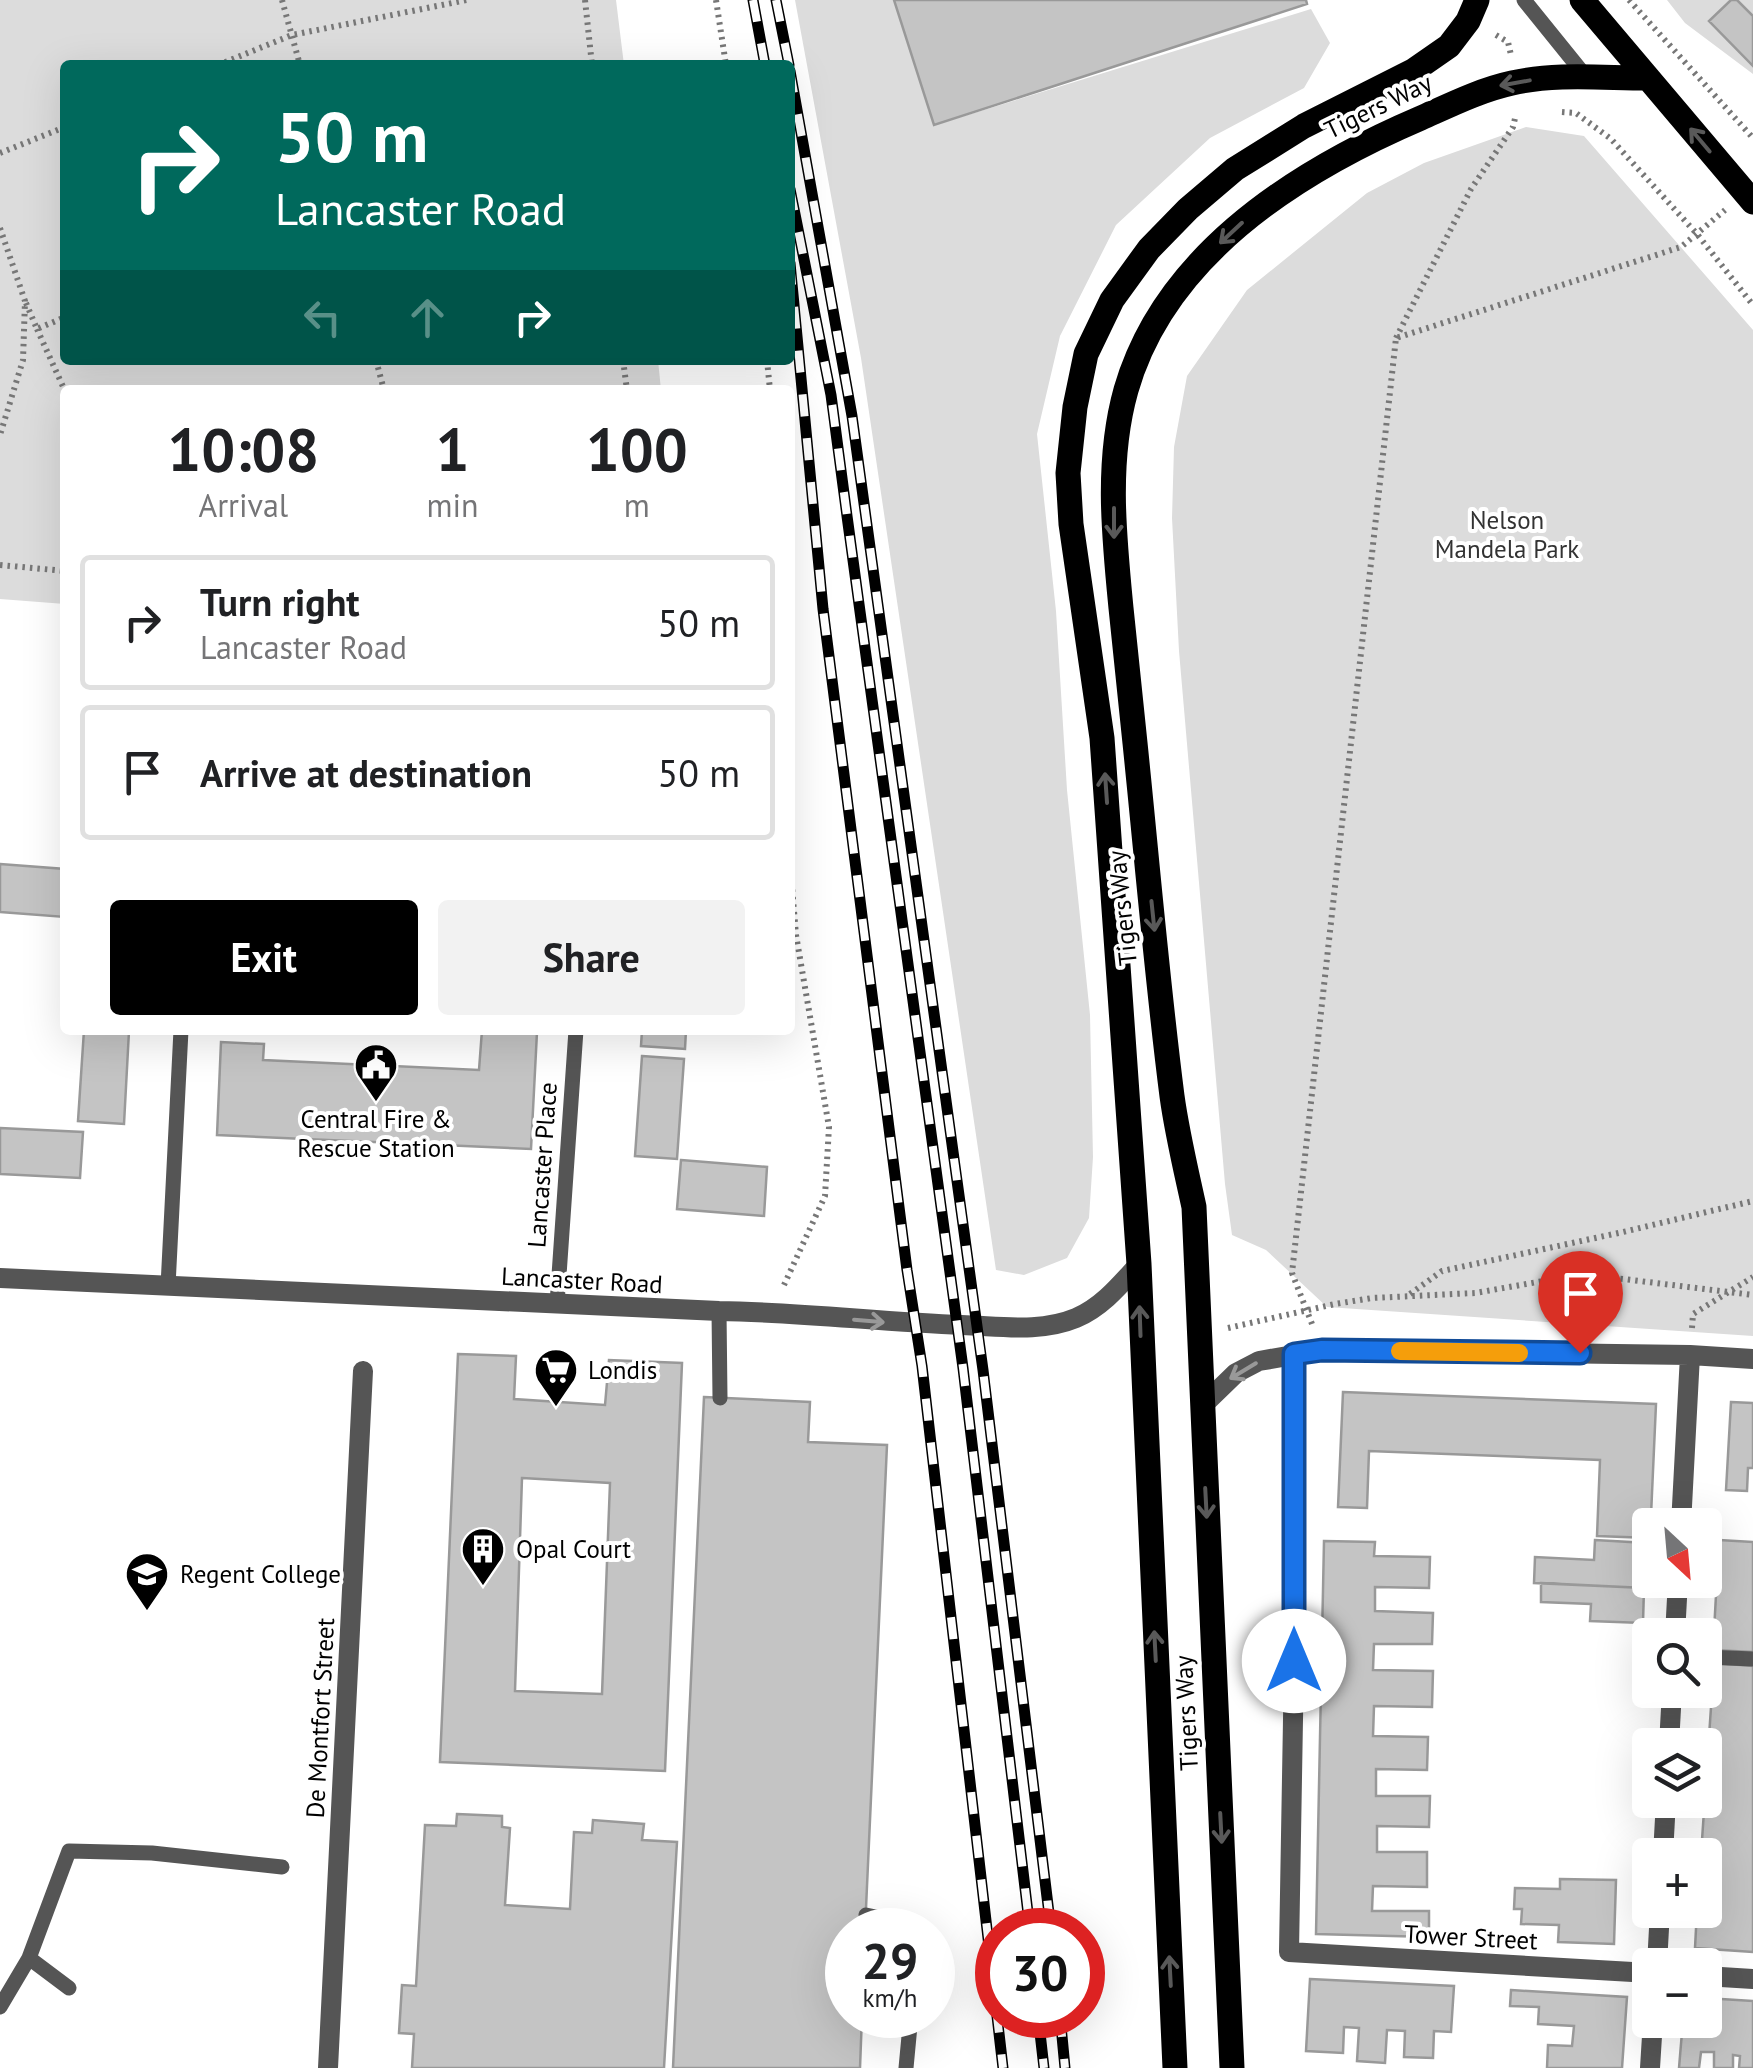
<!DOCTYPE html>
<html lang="en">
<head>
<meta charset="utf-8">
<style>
	body { margin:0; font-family:"PT Sans",sans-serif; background:#f2f2f2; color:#202124; height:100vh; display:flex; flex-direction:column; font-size:38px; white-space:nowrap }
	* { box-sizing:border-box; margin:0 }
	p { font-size:32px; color:#757577 }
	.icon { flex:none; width:55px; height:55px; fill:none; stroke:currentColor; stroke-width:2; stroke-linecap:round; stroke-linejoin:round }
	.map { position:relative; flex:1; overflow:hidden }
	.side { position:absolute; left:60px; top:385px; width:735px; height:650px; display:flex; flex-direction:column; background:#fff; border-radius:10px; box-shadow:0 10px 40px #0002 }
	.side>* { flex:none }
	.hud { position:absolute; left:60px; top:60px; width:735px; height:305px; border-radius:10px; box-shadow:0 10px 40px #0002; background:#00695c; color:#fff; overflow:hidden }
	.needle { width:65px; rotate:154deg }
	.fabs { position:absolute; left:1632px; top:1508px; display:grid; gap:20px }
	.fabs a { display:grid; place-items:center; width:90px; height:90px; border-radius:10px; background:#fff; box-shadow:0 10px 40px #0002; font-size:50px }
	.speed { position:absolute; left:825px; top:1908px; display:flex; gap:20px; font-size:50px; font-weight:700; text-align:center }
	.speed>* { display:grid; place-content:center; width:130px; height:130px; border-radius:50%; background:#fff; box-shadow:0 10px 40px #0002; line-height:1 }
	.speed small { font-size:25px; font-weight:400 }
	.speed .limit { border:15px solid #d22; background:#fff; color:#111 }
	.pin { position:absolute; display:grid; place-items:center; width:85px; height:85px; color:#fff; margin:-102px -42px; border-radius:50% 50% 50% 0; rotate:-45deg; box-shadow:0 0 10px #0007 }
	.pin .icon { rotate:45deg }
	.me { position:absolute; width:110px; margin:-55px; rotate:0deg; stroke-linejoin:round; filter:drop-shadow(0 0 8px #0008) }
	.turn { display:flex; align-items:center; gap:35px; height:210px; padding:0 50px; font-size:45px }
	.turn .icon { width:130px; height:130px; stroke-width:2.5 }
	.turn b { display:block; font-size:70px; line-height:85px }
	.lanes { display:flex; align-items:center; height:95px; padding:0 50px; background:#0003; justify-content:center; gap:50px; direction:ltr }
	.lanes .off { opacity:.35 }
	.eta { display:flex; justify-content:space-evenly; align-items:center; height:170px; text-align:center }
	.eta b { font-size:60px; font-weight:700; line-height:70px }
	.button { display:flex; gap:20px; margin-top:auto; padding:20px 50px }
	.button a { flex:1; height:115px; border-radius:10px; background:#000; color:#fff; font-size:40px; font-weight:700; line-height:115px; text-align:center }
	.button a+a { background:#f2f2f2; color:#202124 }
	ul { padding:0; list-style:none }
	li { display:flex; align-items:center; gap:30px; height:135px; margin:0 20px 15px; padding:0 30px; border:5px solid #e0e0e0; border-radius:10px }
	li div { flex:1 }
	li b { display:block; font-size:38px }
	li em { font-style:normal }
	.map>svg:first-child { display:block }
	.green { fill:#dcdcdc }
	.building { fill:#c4c4c4; stroke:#999; stroke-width:2.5; fill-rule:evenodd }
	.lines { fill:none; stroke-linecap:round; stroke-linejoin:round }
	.path { stroke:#777; stroke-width:6; stroke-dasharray:2.5 5; stroke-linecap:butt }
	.service { stroke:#555; stroke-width:15 }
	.minor { stroke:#555; stroke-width:20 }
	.primary { stroke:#000; stroke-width:25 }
	.rail-casing { stroke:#000; stroke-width:11 }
	.rail { stroke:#fff; stroke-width:8; stroke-dasharray:22; stroke-linecap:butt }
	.oneway { stroke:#595959 }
	.oneway2 { stroke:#999 }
	.route-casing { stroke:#114b97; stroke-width:25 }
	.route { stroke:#1a73e8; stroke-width:18 }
	.slow { stroke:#f59e0b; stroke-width:18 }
	.labels { text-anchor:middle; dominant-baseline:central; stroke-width:8; stroke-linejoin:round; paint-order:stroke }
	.street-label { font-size:25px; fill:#000; stroke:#fff }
	.park-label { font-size:25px; fill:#333; stroke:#fff }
	.poi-label { font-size:25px; fill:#000; stroke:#fff; text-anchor:start }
</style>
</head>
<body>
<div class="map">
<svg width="1753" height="2068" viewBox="0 0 1753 2068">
	<rect width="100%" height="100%" fill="#fff"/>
	<path class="green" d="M0,0H616L624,65H65V360H658L661,390H65V604L0,599Z
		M795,0H894L935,125L1311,9L1330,43L1304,88L1210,138L1116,225L1060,336L1037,434L1056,611L1067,790L1090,1015L1093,1157L1089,1218L1067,1258L1024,1275L996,1270L861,358Z
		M1667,0H1753V74L1685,23Z
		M1526,127L1584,136L1753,330V1336L1327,1307L1266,1250L1232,1235L1225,1184L1179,651L1172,518L1174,447L1187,376L1247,290L1367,193L1424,163Z"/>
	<path class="building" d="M894,0H1306L1307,4L934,125Z
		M1731,0H1737L1753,16V66L1709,21Z
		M0,864L65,869V917L0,912Z
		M84,1030L129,1031L124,1124L78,1121Z
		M482,1030L537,1032L531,1149L217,1135L221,1042L264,1044L263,1060L479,1070Z
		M642,1030H686L685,1049L641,1046Z
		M642,1056L684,1059L677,1159L635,1156Z
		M0,1128L83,1132L80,1178L0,1174Z
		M681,1160L767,1167L764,1216L677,1209Z
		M458,1354L516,1356L514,1399L605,1405L609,1360L682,1363L665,1771L440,1762ZM522,1478L610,1483L602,1694L515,1691Z
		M1343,1392L1656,1404L1650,1538L1597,1536L1600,1460L1369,1451L1367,1508L1338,1507Z
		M704,1397L810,1402L808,1442L887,1445L865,1930H848V2015H862L860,2068H673Z
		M1731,1402L1753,1403V1468H1748L1747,1491L1726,1490Z
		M1595,1540L1647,1543L1644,1588L1534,1583L1535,1557L1594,1560Z
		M1719,1540L1753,1542V1652L1713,1650Z
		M1324,1541L1375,1542L1374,1556L1430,1557L1429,1588L1375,1587V1611L1433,1613L1432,1644H1374L1373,1670L1433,1671L1432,1707L1374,1706L1373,1736L1428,1737L1427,1770L1376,1769V1796H1430L1429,1827L1377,1826V1852H1427V1887L1373,1886L1372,1911H1429V1937L1316,1934Z
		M1541,1583L1644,1588L1643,1623L1590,1621L1591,1604L1541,1602Z
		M1714,1663L1753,1666V1952L1695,1948L1697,1910H1705V1855H1701Z
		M457,1814L502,1816V1827L510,1828L505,1905L570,1909L574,1832L592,1833L593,1820L644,1824L642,1840L677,1842L664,2068H412L414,2034L399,2033L402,1985L416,1986L425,1825L456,1826Z
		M1560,1879L1616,1880L1614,1944L1558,1942L1559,1925L1521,1924L1522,1909H1514L1515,1888L1560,1889Z
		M1310,1979L1454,1986L1451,2032L1434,2031L1433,2058L1404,2057L1405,2031L1387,2030L1385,2063L1357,2061L1359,2028L1344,2027L1343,2053L1306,2051Z
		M1511,1990L1627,1997L1622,2068H1547L1548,2045L1572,2046L1574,2026L1538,2024L1539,2007L1510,2006Z
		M1705,1998L1753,2001V2068H1739L1740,2056L1733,2055V2068H1714V2052H1701L1699,2068H1679L1683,2020H1705Z"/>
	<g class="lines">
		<path class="path" d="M282,0L300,65
			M585,0L592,65
			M716,0L726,65
			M1629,0L1753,138
			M1496,35L1508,42L1511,55
			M218,65L292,35L467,0
			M1562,112L1576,113L1611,139L1697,234L1753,305
			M0,153L65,127
			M0,228L25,301L23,360L0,435
			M26,303L37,329L65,317
			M37,329L65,391
			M1396,338L1471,189L1513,127L1516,114
			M376,360L384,390
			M623,360L627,390
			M767,360L770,390
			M0,565L65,571
			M790,668V719
			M784,1285L825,1196L829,1127L796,935L790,863
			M1410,1294L1442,1271L1623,1232L1753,1201
			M1312,1324L1292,1273L1396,338L1681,247L1725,210
			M1228,1328L1335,1304L1372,1298L1475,1293L1583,1274L1753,1295
			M1692,1328L1693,1314L1753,1277"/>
		<path class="service" d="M1524,0L1587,78
			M168,1286L181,1030
			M557,1304L576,1030
			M719,1311L720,1398
			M1705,1657L1753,1659
			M866,1915L900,1922L910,1930
			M69,1988L29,1958L69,1851L152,1853L282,1867
			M0,2007L29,1958
			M906,2068L911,2015"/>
		<path class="minor" d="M0,1278L719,1311C800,1312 881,1322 962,1325C1000,1326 1040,1333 1076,1318C1102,1307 1120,1285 1139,1264
			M1294,1354V1661L1289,1952L1650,1973
			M1202,1406L1236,1373L1259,1361L1322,1350L1690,1355L1753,1359
			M1681,1525L1690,1355
			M1675,1635L1678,1580
			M1669,1745L1672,1690
			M1663,1855L1666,1800
			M1657,1965L1660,1910
			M1705,1976L1753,1979
			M328,2068L363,1371
			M1650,2068L1653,2020"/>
		<path class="primary" d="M1582,0L1753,202
			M1175,2068L1139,1264L1102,738L1071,524L1068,473L1075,407L1086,354L1112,300L1149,249L1188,209L1235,169L1304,126L1413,71L1449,46L1468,21L1477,0
			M1232,2068L1194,1207C1186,1170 1177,1133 1172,1096C1157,979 1147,860 1135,743C1130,698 1126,653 1121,608C1114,536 1106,461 1126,390C1165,254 1297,171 1421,118C1450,105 1480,90 1512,83C1555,73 1603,78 1647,78"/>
		<g class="rail-casing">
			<path id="rail" d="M753,0L765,65
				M776,0L789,65
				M790,71L852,416L983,1370L1051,1930
				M790,189L831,395L847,516L963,1368L1030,1930
				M790,263L823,609L907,1270L922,1366L1003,2068
				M1038,2015L1044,2068
				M1060,2015L1065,2068"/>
		</g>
		<use href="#rail" class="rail"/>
	</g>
	<defs><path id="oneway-shaft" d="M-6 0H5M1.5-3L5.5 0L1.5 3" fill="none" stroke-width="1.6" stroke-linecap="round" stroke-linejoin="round" transform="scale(2.5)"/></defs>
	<g class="oneway">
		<use href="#oneway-shaft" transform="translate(1515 83) rotate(170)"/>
		<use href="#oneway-shaft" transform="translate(1700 140) rotate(-130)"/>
		<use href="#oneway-shaft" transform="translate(1231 233) rotate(137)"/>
		<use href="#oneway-shaft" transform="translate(1114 523) rotate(90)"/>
		<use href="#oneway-shaft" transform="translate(1106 788) rotate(-94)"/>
		<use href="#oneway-shaft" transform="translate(1153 916) rotate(84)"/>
		<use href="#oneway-shaft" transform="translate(1140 1321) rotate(-92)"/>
		<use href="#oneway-shaft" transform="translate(1206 1503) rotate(87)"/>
		<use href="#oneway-shaft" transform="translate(1155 1646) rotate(-93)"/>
		<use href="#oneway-shaft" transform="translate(1221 1828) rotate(87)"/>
		<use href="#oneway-shaft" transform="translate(1170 1971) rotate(-93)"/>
	</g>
	<g class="oneway2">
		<use href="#oneway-shaft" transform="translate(869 1321) rotate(5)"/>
		<use href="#oneway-shaft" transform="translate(1243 1371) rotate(149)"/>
	</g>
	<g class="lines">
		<g class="route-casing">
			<path id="route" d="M1294,1661V1354L1322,1350L1580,1353"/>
		</g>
		<use href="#route" class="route"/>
		<path class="slow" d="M1400,1351L1519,1353"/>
	</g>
	<defs>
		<g id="civic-pin" transform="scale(2.25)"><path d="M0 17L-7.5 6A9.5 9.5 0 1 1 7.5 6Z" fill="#000" stroke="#fff"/><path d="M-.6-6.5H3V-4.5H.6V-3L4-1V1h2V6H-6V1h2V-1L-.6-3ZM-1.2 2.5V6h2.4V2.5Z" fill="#fff"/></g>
		<g id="supermarket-pin" transform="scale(2.25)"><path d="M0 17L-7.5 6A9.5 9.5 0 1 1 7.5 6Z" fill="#000" stroke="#fff"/><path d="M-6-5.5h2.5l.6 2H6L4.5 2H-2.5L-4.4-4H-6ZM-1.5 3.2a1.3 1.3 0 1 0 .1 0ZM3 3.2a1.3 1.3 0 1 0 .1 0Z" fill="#fff"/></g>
		<g id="building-pin" transform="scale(2.25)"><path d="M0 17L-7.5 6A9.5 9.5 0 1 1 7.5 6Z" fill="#000" stroke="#fff"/><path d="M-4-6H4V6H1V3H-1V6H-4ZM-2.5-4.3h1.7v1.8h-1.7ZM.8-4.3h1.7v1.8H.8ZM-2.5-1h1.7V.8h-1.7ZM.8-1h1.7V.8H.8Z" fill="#fff"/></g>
		<g id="university-pin" transform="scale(2.25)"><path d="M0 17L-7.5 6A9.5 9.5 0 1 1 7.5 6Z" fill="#000" stroke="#fff"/><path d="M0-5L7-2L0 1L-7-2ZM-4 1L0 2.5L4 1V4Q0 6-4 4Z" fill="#fff"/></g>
	</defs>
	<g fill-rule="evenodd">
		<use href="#civic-pin" x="376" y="1065"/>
		<use href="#supermarket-pin" x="556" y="1370"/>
		<use href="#building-pin" x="483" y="1549"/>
		<use href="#university-pin" x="147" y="1574"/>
	</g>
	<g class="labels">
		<g class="street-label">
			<text transform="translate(1378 106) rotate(-26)">Tigers Way</text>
			<text transform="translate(1122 908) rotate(-96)">Tigers Way</text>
			<text transform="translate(542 1165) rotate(-86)">Lancaster Place</text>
			<text transform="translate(582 1280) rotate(3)">Lancaster Road</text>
			<text transform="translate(1186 1713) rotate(-93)">Tigers Way</text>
			<text transform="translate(320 1718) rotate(-87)">De Montfort Street</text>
			<text transform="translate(1471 1937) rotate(3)">Tower Street</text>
		</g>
		<g class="park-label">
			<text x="1507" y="520">Nelson<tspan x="1507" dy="29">Mandela Park</tspan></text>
		</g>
		<g class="poi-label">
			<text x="376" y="1119" text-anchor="middle">Central Fire &amp;<tspan x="376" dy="29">Rescue Station</tspan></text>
			<text x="588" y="1370">Londis</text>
			<text x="516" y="1549">Opal Court</text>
			<text x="180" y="1574">Regent College</text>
		</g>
	</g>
</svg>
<div class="fabs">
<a><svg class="needle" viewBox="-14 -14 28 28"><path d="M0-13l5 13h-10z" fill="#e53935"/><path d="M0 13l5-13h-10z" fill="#757577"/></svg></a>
<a><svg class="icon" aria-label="search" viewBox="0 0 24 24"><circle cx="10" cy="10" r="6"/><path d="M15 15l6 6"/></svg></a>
<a><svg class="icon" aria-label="layers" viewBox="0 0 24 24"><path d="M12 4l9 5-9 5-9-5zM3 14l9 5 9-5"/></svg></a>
<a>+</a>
<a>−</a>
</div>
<div class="speed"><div>29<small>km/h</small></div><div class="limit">30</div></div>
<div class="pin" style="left:1580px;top:1353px;background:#d93025"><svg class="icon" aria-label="arrive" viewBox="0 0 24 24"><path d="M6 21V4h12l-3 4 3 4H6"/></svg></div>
<svg class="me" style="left:1294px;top:1661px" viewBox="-20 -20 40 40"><circle r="19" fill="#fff"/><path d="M0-13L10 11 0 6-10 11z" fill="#1a73e8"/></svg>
<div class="hud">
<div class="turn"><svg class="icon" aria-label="right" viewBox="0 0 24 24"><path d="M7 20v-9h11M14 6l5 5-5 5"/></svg><div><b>50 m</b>Lancaster Road</div></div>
<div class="lanes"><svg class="icon off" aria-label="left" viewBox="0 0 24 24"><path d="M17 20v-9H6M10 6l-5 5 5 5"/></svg><svg class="icon off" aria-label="ahead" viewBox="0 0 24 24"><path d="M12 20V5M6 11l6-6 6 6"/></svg><svg class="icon" aria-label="right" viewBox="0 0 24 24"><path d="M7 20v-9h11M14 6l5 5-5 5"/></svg></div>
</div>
<section class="side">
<div class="eta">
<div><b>10:08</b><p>Arrival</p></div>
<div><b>1</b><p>min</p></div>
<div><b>100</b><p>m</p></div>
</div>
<ul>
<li><svg class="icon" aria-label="right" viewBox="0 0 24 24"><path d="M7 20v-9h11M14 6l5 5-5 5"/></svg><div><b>Turn right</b><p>Lancaster Road</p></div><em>50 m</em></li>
<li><svg class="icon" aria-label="arrive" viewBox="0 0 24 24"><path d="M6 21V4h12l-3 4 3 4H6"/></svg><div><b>Arrive at destination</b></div><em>50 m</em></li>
</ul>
<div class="button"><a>Exit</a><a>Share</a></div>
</section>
</div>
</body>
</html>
